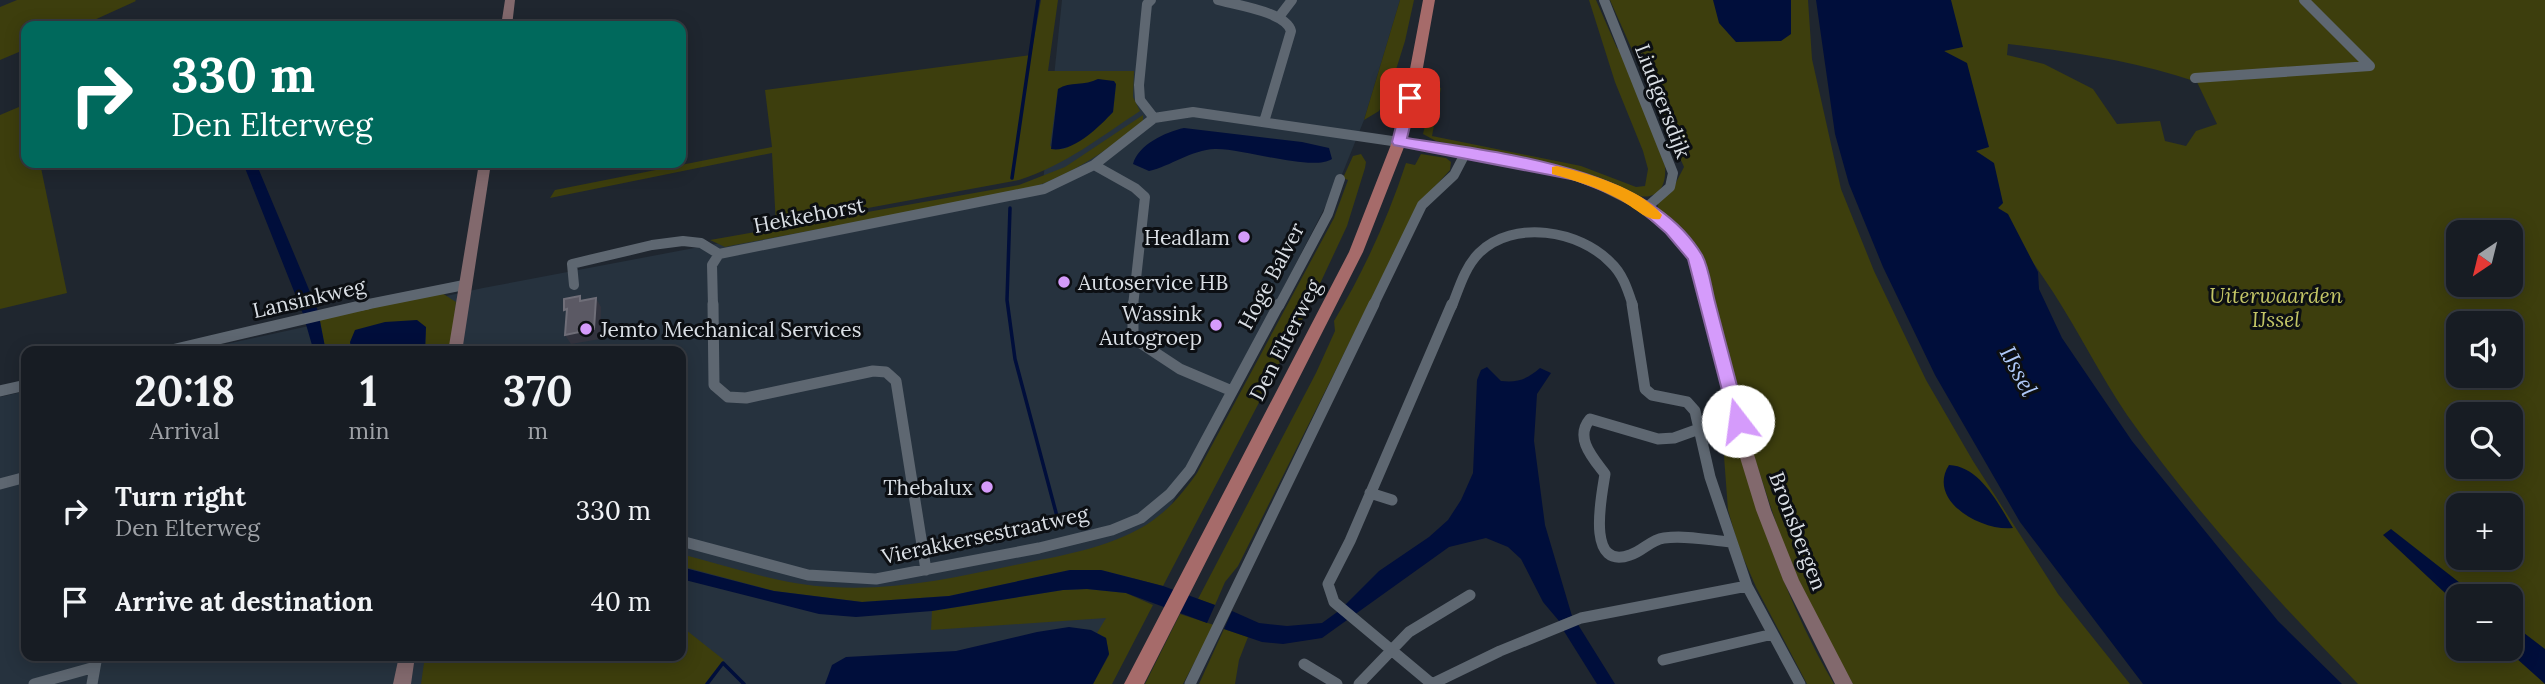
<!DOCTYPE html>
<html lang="en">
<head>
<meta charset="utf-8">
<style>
	body { margin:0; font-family:Lora,serif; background:#20252b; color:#f1f3f6; height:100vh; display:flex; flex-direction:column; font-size:26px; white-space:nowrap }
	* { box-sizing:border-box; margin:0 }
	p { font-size:23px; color:#9ea1a6 }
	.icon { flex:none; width:38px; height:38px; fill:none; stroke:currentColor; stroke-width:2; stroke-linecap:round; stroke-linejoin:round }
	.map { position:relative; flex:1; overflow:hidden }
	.sheet { position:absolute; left:21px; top:346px; width:665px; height:315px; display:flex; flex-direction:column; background:#171c23; border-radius:14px; box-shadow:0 4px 18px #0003,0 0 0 2px #363a41 }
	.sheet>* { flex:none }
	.top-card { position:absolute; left:21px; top:21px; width:665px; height:147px; border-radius:14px; box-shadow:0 4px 18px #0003,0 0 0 2px #363a41; background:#00695c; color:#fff; overflow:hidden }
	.needle { width:46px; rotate:215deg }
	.tools { position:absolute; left:2446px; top:220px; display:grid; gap:14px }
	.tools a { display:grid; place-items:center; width:77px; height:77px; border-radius:14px; background:#171c23; box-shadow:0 4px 18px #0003,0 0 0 2px #363a41; font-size:35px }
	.pin { position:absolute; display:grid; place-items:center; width:60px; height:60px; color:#fff; margin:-30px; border-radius:14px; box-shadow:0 4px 10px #0006 }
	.me { position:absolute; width:77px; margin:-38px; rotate:345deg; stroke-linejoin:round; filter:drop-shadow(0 0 5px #0008) }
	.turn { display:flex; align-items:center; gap:24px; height:147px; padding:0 35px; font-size:32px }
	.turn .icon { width:91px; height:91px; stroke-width:2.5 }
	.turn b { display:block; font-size:49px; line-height:60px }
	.eta { display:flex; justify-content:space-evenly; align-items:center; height:119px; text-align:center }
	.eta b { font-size:42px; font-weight:800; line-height:49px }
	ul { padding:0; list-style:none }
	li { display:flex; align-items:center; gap:21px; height:91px; padding:0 35px }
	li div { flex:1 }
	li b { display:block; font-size:26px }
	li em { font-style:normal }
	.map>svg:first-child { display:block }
	.built { fill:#26323e }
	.green { fill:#3d3e0d; fill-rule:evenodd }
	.water { fill:#000e3b }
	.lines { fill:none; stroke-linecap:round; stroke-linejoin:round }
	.stream { stroke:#000e3b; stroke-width:3.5 }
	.street-far1 { stroke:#5e6771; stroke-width:10 }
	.street { stroke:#5e6771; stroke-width:11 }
	.secondary { fill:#82696d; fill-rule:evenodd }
	.primary { fill:#a66b6a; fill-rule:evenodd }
	.shaded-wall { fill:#33343f }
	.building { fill:#5b5964; stroke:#6f6e78; stroke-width:2 }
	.route { fill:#d59bfb; stroke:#8a65a3; stroke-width:2 }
	.slow { fill:#f59e0b }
	.poi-dot { fill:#d59bfb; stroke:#0c0f13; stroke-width:2.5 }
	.labels { text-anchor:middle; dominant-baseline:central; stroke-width:6; stroke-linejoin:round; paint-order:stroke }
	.street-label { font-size:21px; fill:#dadfe5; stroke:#0c0f13 }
	.poi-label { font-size:21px; fill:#dadfe5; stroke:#0c0f13; text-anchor:end }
	.park-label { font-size:21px; font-style:italic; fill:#c3c566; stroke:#0c0f13 }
	.water-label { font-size:23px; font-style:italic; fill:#afc9f8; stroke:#0c0f13 }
</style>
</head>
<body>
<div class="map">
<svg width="2545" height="684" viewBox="0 0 2545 684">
	<rect width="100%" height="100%" fill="#1f262f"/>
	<path class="built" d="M1062,0H1400L1364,120L1343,172L1079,684H0V397L26,391V656H681V352H190L483,288L1043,182Z"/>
	<path class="green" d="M17,0H135L136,1L81,26H26V49L0,60V7Z
		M1041,0H1058L1048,71H1134L1133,97L1140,111C1100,137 1066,165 1019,180L776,225L772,153L550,198L555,190L772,147L765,90L1031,55ZM1098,79L1116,84L1113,112L1091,133L1064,149L1050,146L1058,89L1087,85Z
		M1400,0H1414L1405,41L1388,95L1379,111L1364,120Z
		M1589,0H1596L1617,48L1622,50L1665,166C1666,177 1664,193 1650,196C1634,200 1609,182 1594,177C1544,159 1488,152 1436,141L1423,134L1434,87L1441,88L1432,136L1581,166L1636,187L1645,186L1648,169L1643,151L1615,82Z
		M1610,0H1808L1812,59L1841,189L1874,271L1926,380L1973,461L2058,594L2130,684H1853L1813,613L1783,544L1749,441L1703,262L1695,249L1658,209V202L1671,192L1684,167Z
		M1936,0H2545V684H2358C2276,599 2195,512 2127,415C2100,375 2079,332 2053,292C2035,264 2014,237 1998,208C1967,151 1944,64 1936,0ZM2008,44C2073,52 2135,61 2197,82L2217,124L2196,131L2186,146L2165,141L2160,121L2117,124L2093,89L2044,64L2007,55ZM2459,233H2511V285H2459ZM2459,324H2511V376H2459ZM2459,415H2511V467H2459ZM2459,506H2511V558H2459ZM2459,597H2511V649H2459Z
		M26,104V163H40L67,293L0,309V115Z
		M1143,115V123C1104,152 1066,179 1018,192L734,245L725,247L710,240L1019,185L1065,167Z
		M1361,154L1366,162L1365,168L1347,226L1310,305L1163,586L1101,570H1070L949,596L862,602L774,591L681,566V554C729,566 780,585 831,587C894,591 953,578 1015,565C1059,556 1106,549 1146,525C1168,511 1182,494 1197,473L1334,218L1348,180L1343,178L1353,156Z
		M1421,154L1446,158L1451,162L1450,170L1418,205L1238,566L1225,582L1215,605L1198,599L1316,373L1335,331L1334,321C1364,271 1388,218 1406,163L1415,165Z
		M442,293L456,302L450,352H425L426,327L350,342L352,352H326L318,311Z
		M1720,402L1725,407C1754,501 1783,598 1834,684H1807L1756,587L1739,548L1728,510Z
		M1087,589L1126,593L1153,605L1112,684H1093L1109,655L1106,638L1097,633L1106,618L931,630L932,611L1063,590Z
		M1180,614L1214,625L1183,684H1145Z
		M681,626L724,660L705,684H421L425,656H681Z
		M1224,629L1248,637L1239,660L1235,684H1199Z"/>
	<path class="water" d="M1713,0H1791V34L1781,41L1736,42L1719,23Z
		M1816,0H1951L1963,47L1944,51L1967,63L1989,147L1976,151L1994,163L2003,203L1998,208L2008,214L2038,272L2039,289L2062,338L2132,441L2278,621L2342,684H2143L2140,680L2020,522L1935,375L1883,267L1849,184L1835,134Z
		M1098,79L1114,81L1116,84L1113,112C1099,127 1073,153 1051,149L1058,89C1070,81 1085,86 1098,79Z
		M1184,128L1302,142L1329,148L1332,159C1311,172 1243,148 1215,149C1191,150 1171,166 1149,171L1133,164C1138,145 1165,132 1184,128Z
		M243,163H256L318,311L326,352H314L303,314Z
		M417,320L426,327L425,352H352L350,342L355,330L385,322Z
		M1487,367L1501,381C1518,383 1527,379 1540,368L1551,373L1537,394L1534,441L1545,525L1572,616L1559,621L1543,602L1521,559L1508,547L1486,538L1449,547L1322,638L1283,644L1262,642L1224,629L1232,611L1259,623L1287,626L1322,623L1340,610L1379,571L1429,537L1448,520L1461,500L1473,473L1477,380L1481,370Z
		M1949,465C1980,466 1999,505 2013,528C1983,532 1926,501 1949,465Z
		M2391,529L2478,597H2459V606L2383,535Z
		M681,567L774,591L862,602L949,596L1070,570H1101L1163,586L1215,605L1207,623L1126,593L1087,589L1063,590L932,611L856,617L819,614L681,579Z
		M1577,623L1615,684H1597L1562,628Z
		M2511,623L2545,649V684L2506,649H2511Z
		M1069,627L1091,630L1106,638L1109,654L1093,684H825L832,665L846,657L956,651L1037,632Z"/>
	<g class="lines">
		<path class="stream" d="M1012,178L1038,0
			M1010,208L1007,300L1015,359L1058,520
			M707,684L723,663L744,684"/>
		<path class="street-far1" d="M1151,0L1147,4L1139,85L1140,100L1154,118
			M1218,0C1236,5 1286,12 1291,31L1264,122
			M1604,0L1673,173L1670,187L1646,208
			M1279,17L1292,0
			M2195,78L2370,66L2304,0
			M1094,165L1135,188L1145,197L1133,306
			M574,285L572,264L652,245L683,241L701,243L719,254
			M359,306L464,285
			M713,306L712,265L719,254L1044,189L1094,165L1154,118L1193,112L1399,142
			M1279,306L1328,214L1340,179
			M1373,306L1422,205L1454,175L1466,152
			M1452,306C1459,288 1465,267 1479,253C1513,219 1580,230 1611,263C1623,274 1628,291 1633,306"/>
		<path class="street" d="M713,304L714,385L728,397L746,398L873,371L886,372L896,381L926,570
			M1133,304V338L1180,369L1232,391
			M1632,304L1645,389L1652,395L1687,402L1695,411L1710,477L1747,586L1800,684
			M163,352L368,304
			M0,391L26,385
			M1699,429L1674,438L1658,439L1590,419C1574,438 1593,458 1605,474C1602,494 1585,571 1630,555C1643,551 1650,540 1664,538C1686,535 1708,540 1730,542
			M0,484L26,477
			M1370,493L1392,500
			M681,541L808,575L876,579L1039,548L1112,530L1141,518L1170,494L1190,470L1279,304
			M1663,660L1773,634
			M1304,664L1337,684
			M34,684L95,667
			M92,684L97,656
			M1190,684L1374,304
			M1359,684L1409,632L1470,595
			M1432,684L1334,602L1328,584L1350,541L1452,304
			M1432,684L1500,651L1581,618L1747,586"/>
		<path class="secondary" d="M505,0H515L512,26H501Z
			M1399,138L1521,158L1565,169L1604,182L1640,200L1672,224L1701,255L1749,438L1771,510L1799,580L1853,684H1835L1783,580L1756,510L1734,438L1690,260L1663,230L1631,206L1595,188L1558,175L1521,166L1395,145L1393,142L1395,139Z
			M479,163H491L462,352H448Z
			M399,656H415L411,684H393Z"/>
		<path class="primary" d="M1423,0H1435L1419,90L1406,142L1363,252L1144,684H1124L1349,252L1392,142L1406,90Z"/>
	</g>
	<path class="shaded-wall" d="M506,163H525L507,166Z
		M596,298L601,307L600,339L571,344L565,335Z"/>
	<path class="building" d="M580,296V301L596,298L594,329L565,335L567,309L564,310V299Z"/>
	<path class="route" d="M1410,94L1417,98L1407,138C1499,153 1649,166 1702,255C1709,268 1711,287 1715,302C1725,341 1736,381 1746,421L1744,425H1732L1730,421L1688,259L1666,233L1641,211L1614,195L1576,180L1394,145L1392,142L1403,98Z"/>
	<path class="slow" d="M1557,166C1588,173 1642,189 1662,215L1660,219C1649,221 1639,212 1630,206C1606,190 1580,182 1552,174V167Z"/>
	<g class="poi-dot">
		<circle cx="1244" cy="237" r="7"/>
		<circle cx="1064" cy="282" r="7"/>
		<circle cx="1216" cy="325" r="7"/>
		<circle cx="586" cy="329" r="7"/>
		<circle cx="987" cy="487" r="7"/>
	</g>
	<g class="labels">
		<g class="street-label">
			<text transform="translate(1663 101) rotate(69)">Liudgersdijk</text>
			<text transform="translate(809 215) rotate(-11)">Hekkehorst</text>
			<text transform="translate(1271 276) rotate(-62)">Hoge Balver</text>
			<text transform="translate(309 298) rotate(-13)">Lansinkweg</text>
			<text transform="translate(1285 340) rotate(-63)">Den Elterweg</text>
			<text transform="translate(1798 531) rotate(69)">Bronsbergen</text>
			<text transform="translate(985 535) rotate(-12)">Vierakkersestraatweg</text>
		</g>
		<g class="poi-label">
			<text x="1230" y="237">Headlam</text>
			<text x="1078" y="282" text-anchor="start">Autoservice HB</text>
			<text x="1202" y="313">Wassink<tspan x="1202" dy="24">Autogroep</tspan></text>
			<text x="600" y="329" text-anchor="start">Jemto Mechanical Services</text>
			<text x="973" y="487">Thebalux</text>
		</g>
		<g class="park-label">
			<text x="2276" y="295">Uiterwaarden<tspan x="2276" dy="24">IJssel</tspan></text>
		</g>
		<g class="water-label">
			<text transform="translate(2019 371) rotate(62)">IJssel</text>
		</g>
	</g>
</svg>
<div class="tools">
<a><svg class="needle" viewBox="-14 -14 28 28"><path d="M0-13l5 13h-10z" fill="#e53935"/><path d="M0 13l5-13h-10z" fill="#9ea1a6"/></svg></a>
<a><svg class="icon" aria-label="sound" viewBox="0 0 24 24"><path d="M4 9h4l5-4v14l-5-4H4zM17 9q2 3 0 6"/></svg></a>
<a><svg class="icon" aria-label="search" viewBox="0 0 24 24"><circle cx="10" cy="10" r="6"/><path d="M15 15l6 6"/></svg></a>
<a>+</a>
<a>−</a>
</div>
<div class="pin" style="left:1410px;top:98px;background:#d93025"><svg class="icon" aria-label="arrive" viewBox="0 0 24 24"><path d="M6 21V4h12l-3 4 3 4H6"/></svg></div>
<svg class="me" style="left:1738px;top:421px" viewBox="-20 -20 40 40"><circle r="19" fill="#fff"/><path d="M0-13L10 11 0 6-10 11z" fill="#d59bfb"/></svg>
<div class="top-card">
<div class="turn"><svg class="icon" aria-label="right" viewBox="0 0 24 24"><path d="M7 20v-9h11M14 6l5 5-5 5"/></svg><div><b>330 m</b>Den Elterweg</div></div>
</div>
<section class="sheet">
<div class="eta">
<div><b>20:18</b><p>Arrival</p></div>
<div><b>1</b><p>min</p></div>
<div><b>370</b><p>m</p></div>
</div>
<ul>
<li><svg class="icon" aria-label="right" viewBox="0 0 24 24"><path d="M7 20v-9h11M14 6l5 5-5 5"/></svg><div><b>Turn right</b><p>Den Elterweg</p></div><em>330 m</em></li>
<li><svg class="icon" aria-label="arrive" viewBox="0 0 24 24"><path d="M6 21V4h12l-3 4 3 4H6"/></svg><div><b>Arrive at destination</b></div><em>40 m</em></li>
</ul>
</section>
</div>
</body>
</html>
